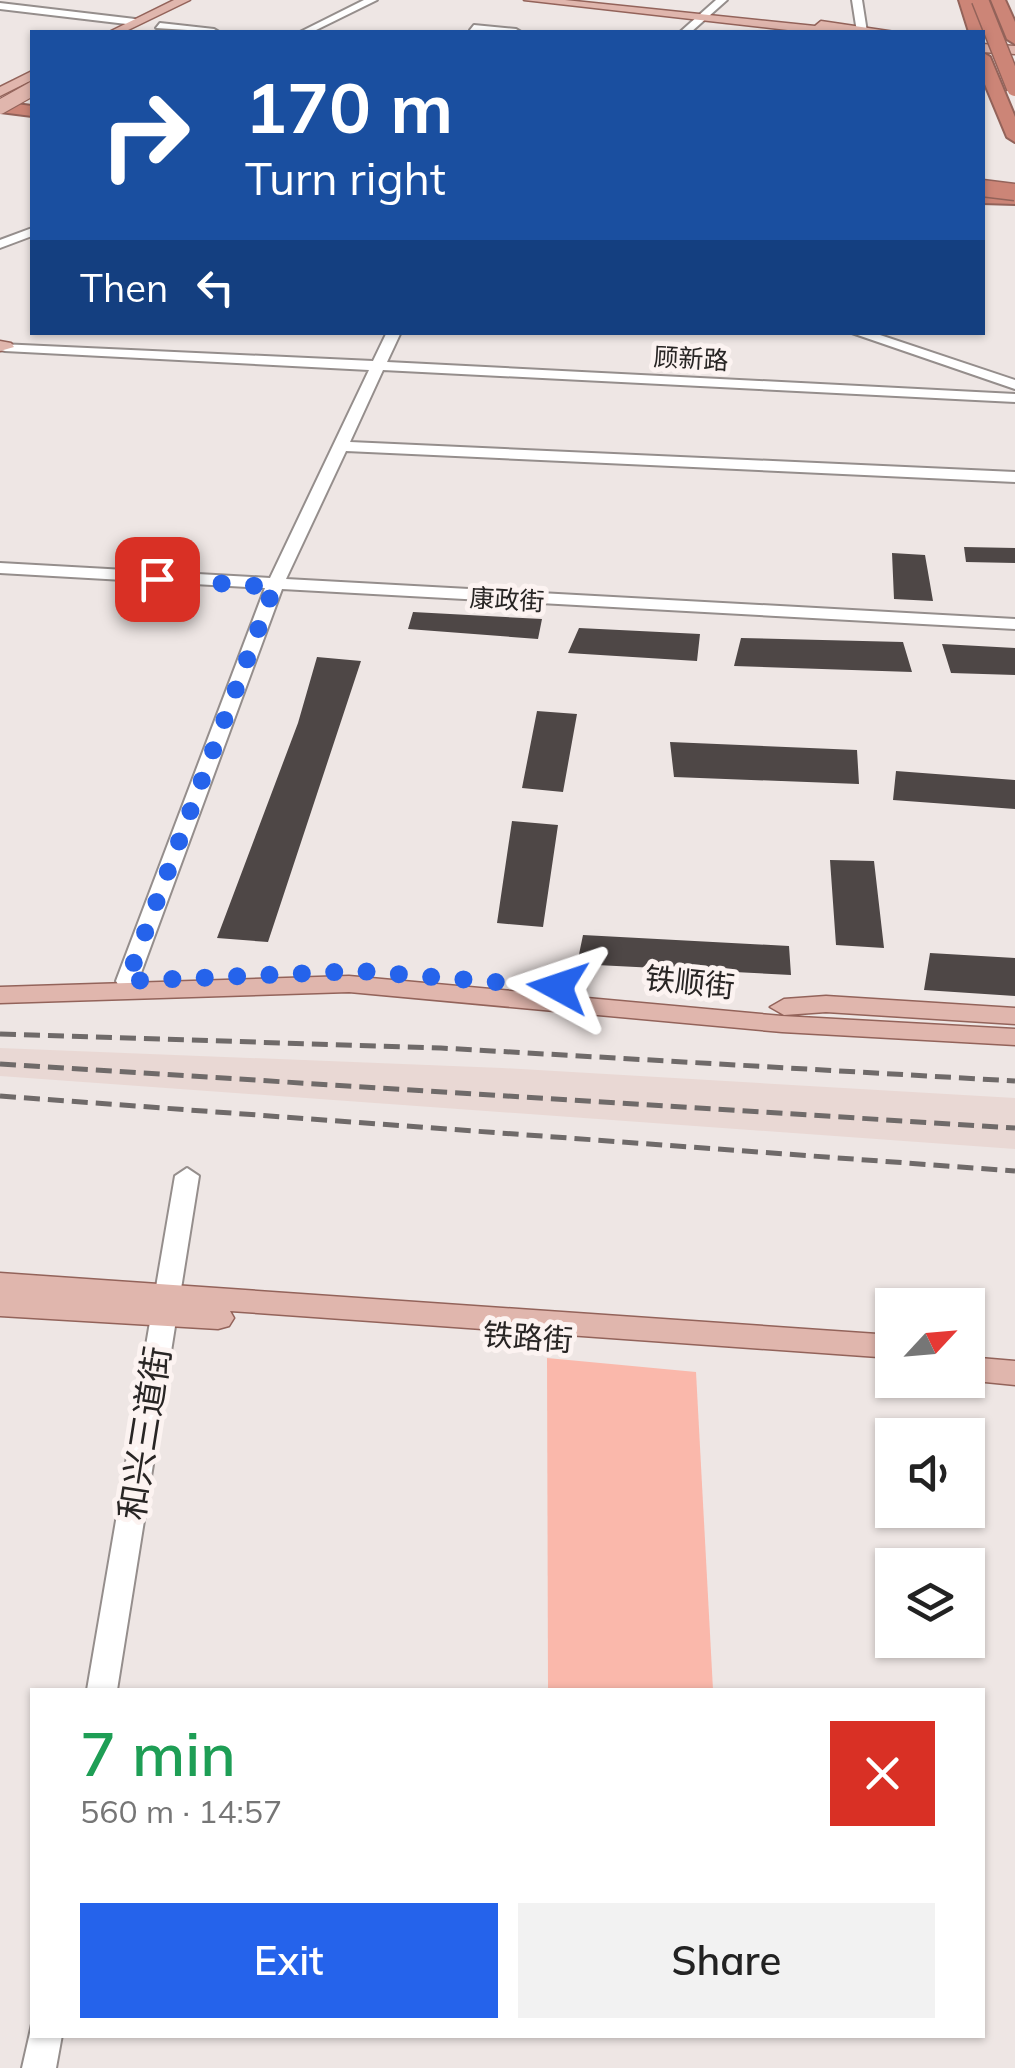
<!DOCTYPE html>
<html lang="en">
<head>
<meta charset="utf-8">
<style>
	body { margin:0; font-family:Mulish,"Noto Sans SC",sans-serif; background:#f2f2f2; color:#222; height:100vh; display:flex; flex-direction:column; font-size:38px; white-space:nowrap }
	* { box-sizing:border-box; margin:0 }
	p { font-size:32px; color:#767676 }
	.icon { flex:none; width:55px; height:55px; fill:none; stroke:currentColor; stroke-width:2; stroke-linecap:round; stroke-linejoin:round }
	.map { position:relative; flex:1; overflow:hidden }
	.side { position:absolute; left:30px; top:1688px; width:955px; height:350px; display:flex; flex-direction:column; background:#fff; border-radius:0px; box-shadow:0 2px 8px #0004 }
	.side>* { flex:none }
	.banner { position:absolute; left:30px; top:30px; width:955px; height:305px; border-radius:0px; box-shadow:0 2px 8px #0004; background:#1a4fa0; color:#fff; overflow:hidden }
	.needle { width:65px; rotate:64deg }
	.buttons { position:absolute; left:875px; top:1288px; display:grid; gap:20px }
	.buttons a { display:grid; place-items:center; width:110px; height:110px; border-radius:0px; background:#fff; box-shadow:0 2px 8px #0004; font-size:50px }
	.pin { position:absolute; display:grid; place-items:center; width:85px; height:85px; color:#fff; margin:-42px; border-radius:20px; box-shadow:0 5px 15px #0006 }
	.me { position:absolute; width:110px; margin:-55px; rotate:275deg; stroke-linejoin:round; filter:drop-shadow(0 0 8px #0008) }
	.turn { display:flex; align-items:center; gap:35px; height:210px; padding:0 50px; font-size:45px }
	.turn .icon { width:130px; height:130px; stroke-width:2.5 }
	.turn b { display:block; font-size:70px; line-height:85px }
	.then { display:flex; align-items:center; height:95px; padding:0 50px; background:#0003; gap:20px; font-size:38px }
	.round { display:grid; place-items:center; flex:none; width:105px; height:105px; border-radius:0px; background:#f2f2f2 }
	.headline { display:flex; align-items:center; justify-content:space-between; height:170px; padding:0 50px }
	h1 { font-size:60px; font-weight:600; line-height:75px; color:#1e9e55 }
	.primary-button { display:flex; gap:20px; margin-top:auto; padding:20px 50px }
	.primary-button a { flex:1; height:115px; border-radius:0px; background:#2563eb; color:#fff; font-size:40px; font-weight:600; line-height:115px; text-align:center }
	.primary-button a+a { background:#f2f2f2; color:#222 }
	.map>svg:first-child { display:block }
	.built { fill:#e9d8d4 }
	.green { fill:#fab8ab }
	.building { fill:#4e4746 }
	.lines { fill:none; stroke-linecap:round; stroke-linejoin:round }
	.minor-casing { stroke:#958e8c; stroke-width:4 }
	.major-casing { stroke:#93635a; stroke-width:3 }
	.highway-casing { stroke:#93635a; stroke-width:4 }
	.minor { fill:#fff; fill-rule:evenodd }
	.major { fill:#e0b6ad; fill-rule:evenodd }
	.highway { fill:#cc8577; fill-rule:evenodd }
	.rail { stroke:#6f6a69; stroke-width:5; stroke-dasharray:16 8; stroke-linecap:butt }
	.major-bridge-casing { stroke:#93635a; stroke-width:16; stroke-linecap:butt }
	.highway-bridge-casing { stroke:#93635a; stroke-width:19; stroke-linecap:butt }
	.major-bridge { stroke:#e0b6ad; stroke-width:14 }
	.highway-bridge { stroke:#cc8577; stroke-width:16 }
	.route { stroke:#2563eb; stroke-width:18; stroke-dasharray:0 32.4 }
	.labels { text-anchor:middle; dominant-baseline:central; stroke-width:10; stroke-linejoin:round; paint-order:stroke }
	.far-street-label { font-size:25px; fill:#282524; stroke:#fcf3f1 }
	.street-label { font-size:30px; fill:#282524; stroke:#fcf3f1 }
	.near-street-label { font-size:35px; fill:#282524; stroke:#fcf3f1 }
</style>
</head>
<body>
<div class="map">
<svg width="1015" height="2068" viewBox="0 0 1015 2068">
	<rect width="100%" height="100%" fill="#eee6e4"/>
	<path class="built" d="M0,1048L502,1068L1015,1098V1149L0,1076Z"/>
	<path class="green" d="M547,1358L696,1372L713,1690H548Z"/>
	<path class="building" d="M964,547L1015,548V563L966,562Z
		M892,553L925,555L933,601L894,599Z
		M413,612L542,619L538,639L408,629Z
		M579,628L700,634L697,661L568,653Z
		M741,638L903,642L912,672L734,666Z
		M942,644L1015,648V675L951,673Z
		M317,657L361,661L268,942L217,938L298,723Z
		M537,711L577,714L563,792L522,788Z
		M670,742L857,750L859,784L674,777Z
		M896,771L1015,780V809L893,800Z
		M512,821L558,825L543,927L497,923Z
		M830,860L874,861L884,948L836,945Z
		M583,935L789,946L791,975L577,964Z
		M930,953L1015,958V996L924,990Z"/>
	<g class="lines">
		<g class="minor-casing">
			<path id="minor" d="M364,0H377L312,32H300Z
				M716,0H727L691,32H680Z
				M852,0H862L867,32H857Z
				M0,3L135,19L140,22L135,25L0,9Z
				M160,23L214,29L219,32L156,28Z
				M474,25L516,29L521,32L470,30Z
				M32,228V236L0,248V240Z
				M387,332H401L387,362L1015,394V402L383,370L350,442L1015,472V482L346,451L286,579L1015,619V629L282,589L138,981L127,988L119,986L116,981L265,588L0,573V563L270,578L369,370L5,351L0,350V344L373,361Z
				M849,332H871L1015,380V389Z
				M187,1168L199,1176L117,1690H87L175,1176Z
				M32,2024V2035H62L56,2068H22Z"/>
		</g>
		<g class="major-casing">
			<path id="major" d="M174,0H190L124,32H109Z
				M524,0H565L815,26L821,21L895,32H805Z
				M982,44L1015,46V54L982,52Z
				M32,71V80L0,96V87Z
				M0,341L11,343L14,347L0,351Z
				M349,976L782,1016L1015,1029V1045L782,1032L349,992L0,1003V987Z
				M826,996L1015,1008V1024L826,1012L784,1015L770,1007L784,999Z
				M0,1273L892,1335V1358L230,1311L234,1318L229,1326L218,1329L0,1316Z
				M968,1357L1015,1361V1385L965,1380Z"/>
		</g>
		<g class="highway-casing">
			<path id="highway" d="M959,0H973L984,32L982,33L969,32Z
				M991,0H1005L1015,22V44L1007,39Z
				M982,52L990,57L1015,117V142L1007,137L982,77Z
				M0,102L32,106V116L0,112Z
				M982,193L1015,194V204L982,203Z"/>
		</g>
		<use href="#minor" class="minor"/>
		<use href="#major" class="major"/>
		<use href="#highway" class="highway"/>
		<path class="rail" d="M0,1034L441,1048L1015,1081
			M0,1064L1015,1128
			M0,1096L1015,1171"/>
		<g class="major-bridge-casing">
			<path id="major-bridge" d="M0,107L32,89"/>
		</g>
		<g class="highway-bridge-casing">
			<path id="highway-bridge" d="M980,0L1015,88
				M982,188L1015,192"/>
		</g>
		<use href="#major-bridge" class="major-bridge"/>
		<use href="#highway-bridge" class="highway-bridge"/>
	</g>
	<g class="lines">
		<path class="route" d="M157,579L274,587L127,981L359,971L558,987"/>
	</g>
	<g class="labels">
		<g class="far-street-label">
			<text transform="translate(691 358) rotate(3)">顾新路</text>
			<text transform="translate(507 599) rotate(3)">康政街</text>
		</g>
		<g class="street-label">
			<text transform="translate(690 982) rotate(6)">铁顺街</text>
			<text transform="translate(528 1337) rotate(4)">铁路街</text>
		</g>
		<g class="near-street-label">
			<text transform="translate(144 1433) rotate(-81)">和兴三道街</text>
		</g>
	</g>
</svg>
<div class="buttons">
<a><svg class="needle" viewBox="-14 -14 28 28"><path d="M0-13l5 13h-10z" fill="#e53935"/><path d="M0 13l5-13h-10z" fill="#767676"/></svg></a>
<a><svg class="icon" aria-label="sound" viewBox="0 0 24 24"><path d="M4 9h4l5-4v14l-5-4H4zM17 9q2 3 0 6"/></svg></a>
<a><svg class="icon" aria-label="layers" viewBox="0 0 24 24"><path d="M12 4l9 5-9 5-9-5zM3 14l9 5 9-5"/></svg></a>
</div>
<div class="pin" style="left:157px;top:579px;background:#d93025"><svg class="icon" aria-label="arrive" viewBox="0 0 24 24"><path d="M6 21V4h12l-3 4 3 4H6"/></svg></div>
<svg class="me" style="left:558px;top:987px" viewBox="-20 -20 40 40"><path d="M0-17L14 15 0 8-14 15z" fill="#2563eb" stroke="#fff" stroke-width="4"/></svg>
<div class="banner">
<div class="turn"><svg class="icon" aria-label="right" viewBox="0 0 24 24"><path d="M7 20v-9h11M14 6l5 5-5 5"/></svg><div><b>170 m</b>Turn right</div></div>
<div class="then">Then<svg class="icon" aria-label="left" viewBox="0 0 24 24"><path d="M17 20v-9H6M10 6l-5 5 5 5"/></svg></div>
</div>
<section class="side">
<div class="headline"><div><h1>7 min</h1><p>560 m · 14:57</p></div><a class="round" style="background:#d93025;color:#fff"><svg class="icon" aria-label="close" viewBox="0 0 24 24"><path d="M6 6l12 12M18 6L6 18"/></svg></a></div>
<div class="primary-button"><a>Exit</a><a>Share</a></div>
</section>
</div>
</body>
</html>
